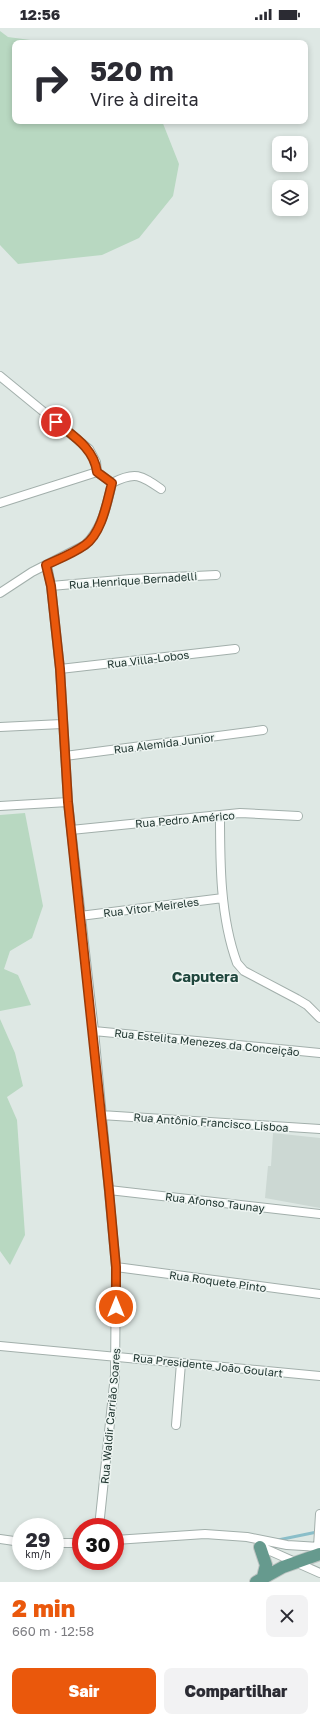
<!DOCTYPE html>
<html lang="pt">
<head>
<meta charset="utf-8">
<style>
	body { margin:0; font-family:"Golos Text",sans-serif; background:#f2f2f3; color:#2b2b33; height:100vh; display:flex; flex-direction:column; font-size:15px; white-space:nowrap }
	* { box-sizing:border-box; margin:0 }
	p { font-size:13px; color:#7c7c81 }
	.icon { flex:none; width:22px; height:22px; fill:none; stroke:currentColor; stroke-width:2; stroke-linecap:round; stroke-linejoin:round }
	.map { position:relative; height:1554px; overflow:hidden }
	.details { display:flex; flex-direction:column; background:#fff; flex:1 }
	.details>* { flex:none }
	.banner { position:absolute; left:12px; top:12px; width:296px; height:84px; border-radius:8px; box-shadow:0 2px 6px #0003; background:#fff; color:#2b2b33; overflow:hidden }
	.controls { position:absolute; left:272px; top:108px; display:grid; gap:8px }
	.controls a { display:grid; place-items:center; width:36px; height:36px; border-radius:8px; background:#fff; box-shadow:0 2px 6px #0003; font-size:20px }
	.speed { position:absolute; left:12px; top:1490px; display:flex; gap:8px; font-size:20px; font-weight:700; text-align:center }
	.speed>* { display:grid; place-content:center; width:52px; height:52px; border-radius:50%; background:#fff; box-shadow:0 2px 6px #0003; line-height:1 }
	.speed small { font-size:10px; font-weight:400 }
	.speed .limit { border:6px solid #d22; background:#fff; color:#111 }
	.pin { position:absolute; display:grid; place-items:center; width:34px; height:34px; color:#fff; margin:-17px; border:2px solid #fff; border-radius:50%; box-shadow:0 1px 4px #0007 }
	.me { position:absolute; width:44px; margin:-22px; rotate:0deg; stroke-linejoin:round; filter:drop-shadow(0 0 3px #0008) }
	.turn { display:flex; align-items:center; gap:14px; height:84px; padding:0 12px; font-size:18px }
	.turn .icon { width:52px; height:52px; stroke-width:2.5 }
	.turn b { display:block; font-size:28px; line-height:34px }
	.round { display:grid; place-items:center; flex:none; width:42px; height:42px; border-radius:8px; background:#f2f2f3 }
	.overview { display:flex; align-items:center; justify-content:space-between; height:68px; padding:0 12px }
	h1 { font-size:24px; font-weight:800; line-height:30px; color:#ea580c }
	.button { display:flex; gap:8px; margin-top:auto; padding:8px 12px }
	.button a { flex:1; height:46px; border-radius:8px; background:#ea580c; color:#fff; font-size:16px; font-weight:800; line-height:46px; text-align:center }
	.button a+a { background:#f2f2f3; color:#2b2b33 }
	.status { display:flex; justify-content:space-between; align-items:center; height:28px; padding:0 20px; background:#fff; direction:ltr }
	.status svg { height:11px; fill:currentColor }
	.map>svg:first-child { display:block }
	.built { fill:#ccd8d3 }
	.green { fill:#b8d8c1 }
	.lines { fill:none; stroke-linecap:round; stroke-linejoin:round }
	.stream { stroke:#8abec9; stroke-width:3 }
	.street-casing { stroke:#a2afab; stroke-width:10 }
	.primary-casing { stroke:#bcc3c1; stroke-width:14 }
	.street { stroke:#fff; stroke-width:8 }
	.primary { stroke:#669a8e; stroke-width:12 }
	.route-casing { stroke:#983908; stroke-width:10 }
	.route { stroke:#ea580c; stroke-width:7 }
	.labels { text-anchor:middle; dominant-baseline:central; stroke-width:3; stroke-linejoin:round; paint-order:stroke }
	.street-label { font-size:11px; fill:#213631; stroke:#eef5f2 }
	.district-label { font-size:15px; font-weight:bold; fill:#1f463d; stroke:#eef5f2 }
</style>
</head>
<body>
<div class="status"><b>12:56</b><svg viewBox="0 0 49 12"><path d="M0 12V9h3v3zM5 12V6h3v6zM10 12V3h3v9zM15 12V0h3v12zM26 1h20v11H26zM47 4h2v5h-2z"/></svg></div>
<div class="map">
<svg width="320" height="1554" viewBox="0 0 320 1554">
	<rect width="100%" height="100%" fill="#dee8e4"/>
	<path class="built" d="M273,1105L320,1110V1180L265,1170L268,1138H271Z"/>
	<path class="green" d="M0,3L8,9L53,15H15V93H162L179,136L173,168L139,210L102,227L18,236L0,217Z
		M25,785L43,878L32,910L10,923L4,941L18,947L31,977L0,983V787Z
		M0,991L15,1025L23,1058L7,1069L17,1092L25,1207L10,1237L0,1223Z"/>
	<g class="lines">
		<path class="stream" d="M278,1512L317,1504"/>
		<g class="street-casing">
			<path id="street" d="M0,348L89,421L96,434L97,444
				M97,444L112,455
				M0,475L97,444
				M47,537L51,558L60,641L68,774L94,1003L116,1239L115,1347L99,1499
				M51,558L131,551L216,547
				M0,565L32,544L85,517C102,501 107,477 112,455C135,443 141,447 161,461
				M60,641L235,621
				M0,699L62,696
				M65,728L263,702
				M0,778L68,774
				M220,787C220,834 220,889 237,935L244,943L297,971L307,977L320,990
				M71,802L240,785L298,788
				M80,888L223,870
				M94,1003L320,1025
				M101,1087L320,1101
				M109,1162L320,1186
				M116,1239L320,1266
				M0,1318L320,1348
				M176,1397L181,1335
				M0,1511L21,1514
				M115,1512L205,1506L247,1509L287,1517L320,1519
				M55,1515H81
				M259,1518L320,1545
				M318,1519L320,1486"/>
		</g>
		<g class="primary-casing">
			<path id="primary" d="M260,1519L266,1537L263,1549
				M256,1554L283,1539L320,1526"/>
		</g>
		<use href="#street" class="street"/>
		<use href="#primary" class="primary"/>
	</g>
	<g class="lines">
		<g class="route-casing">
			<path id="route" d="M56,394C73,408 94,420 97,444L112,455C107,474 102,505 85,517C74,525 59,531 46,537L51,558L60,641L68,774L109,1162L116,1239V1279"/>
		</g>
		<use href="#route" class="route"/>
	</g>
	<g class="labels">
		<g class="street-label">
			<text transform="translate(133 552) rotate(-4)">Rua Henrique Bernadelli</text>
			<text transform="translate(148 631) rotate(-7)">Rua Villa-Lobos</text>
			<text transform="translate(164 715) rotate(-7)">Rua Alemida Junior</text>
			<text transform="translate(185 791) rotate(-5)">Rua Pedro Américo</text>
			<text transform="translate(151 879) rotate(-7)">Rua Vitor Meireles</text>
			<text transform="translate(207 1014) rotate(6)">Rua Estelita Menezes da Conceição</text>
			<text transform="translate(211 1094) rotate(4)">Rua Antônio Francisco Lisboa</text>
			<text transform="translate(215 1174) rotate(7)">Rua Afonso Taunay</text>
			<text transform="translate(218 1253) rotate(8)">Rua Roquete Pinto</text>
			<text transform="translate(208 1337) rotate(6)">Rua Presidente João Goulart</text>
			<text transform="translate(110 1388) rotate(-85)">Rua Waldir Carrião Soares</text>
		</g>
		<g class="district-label">
			<text x="205" y="948">Caputera</text>
		</g>
	</g>
</svg>
<div class="controls">
<a><svg class="icon" aria-label="sound" viewBox="0 0 24 24"><path d="M4 9h4l5-4v14l-5-4H4zM17 9q2 3 0 6"/></svg></a>
<a><svg class="icon" aria-label="layers" viewBox="0 0 24 24"><path d="M12 4l9 5-9 5-9-5zM3 14l9 5 9-5"/></svg></a>
</div>
<div class="speed"><div>29<small>km/h</small></div><div class="limit">30</div></div>
<div class="pin" style="left:56px;top:394px;background:#d93025"><svg class="icon" aria-label="arrive" viewBox="0 0 24 24"><path d="M6 21V4h12l-3 4 3 4H6"/></svg></div>
<svg class="me" style="left:116px;top:1279px" viewBox="-20 -20 40 40"><circle r="17" fill="#ea580c" stroke="#fff" stroke-width="3"/><path d="M0-11L8 9 0 5-8 9z" fill="#fff"/></svg>
<div class="banner">
<div class="turn"><svg class="icon" aria-label="right" viewBox="0 0 24 24"><path d="M7 20v-9h11M14 6l5 5-5 5"/></svg><div><b>520 m</b>Vire à direita</div></div>
</div>
</div>
<section class="details">
<div class="overview"><div><h1>2 min</h1><p>660 m · 12:58</p></div><a class="round"><svg class="icon" aria-label="close" viewBox="0 0 24 24"><path d="M6 6l12 12M18 6L6 18"/></svg></a></div>
<div class="button"><a>Sair</a><a>Compartilhar</a></div>
</section>
</body>
</html>
